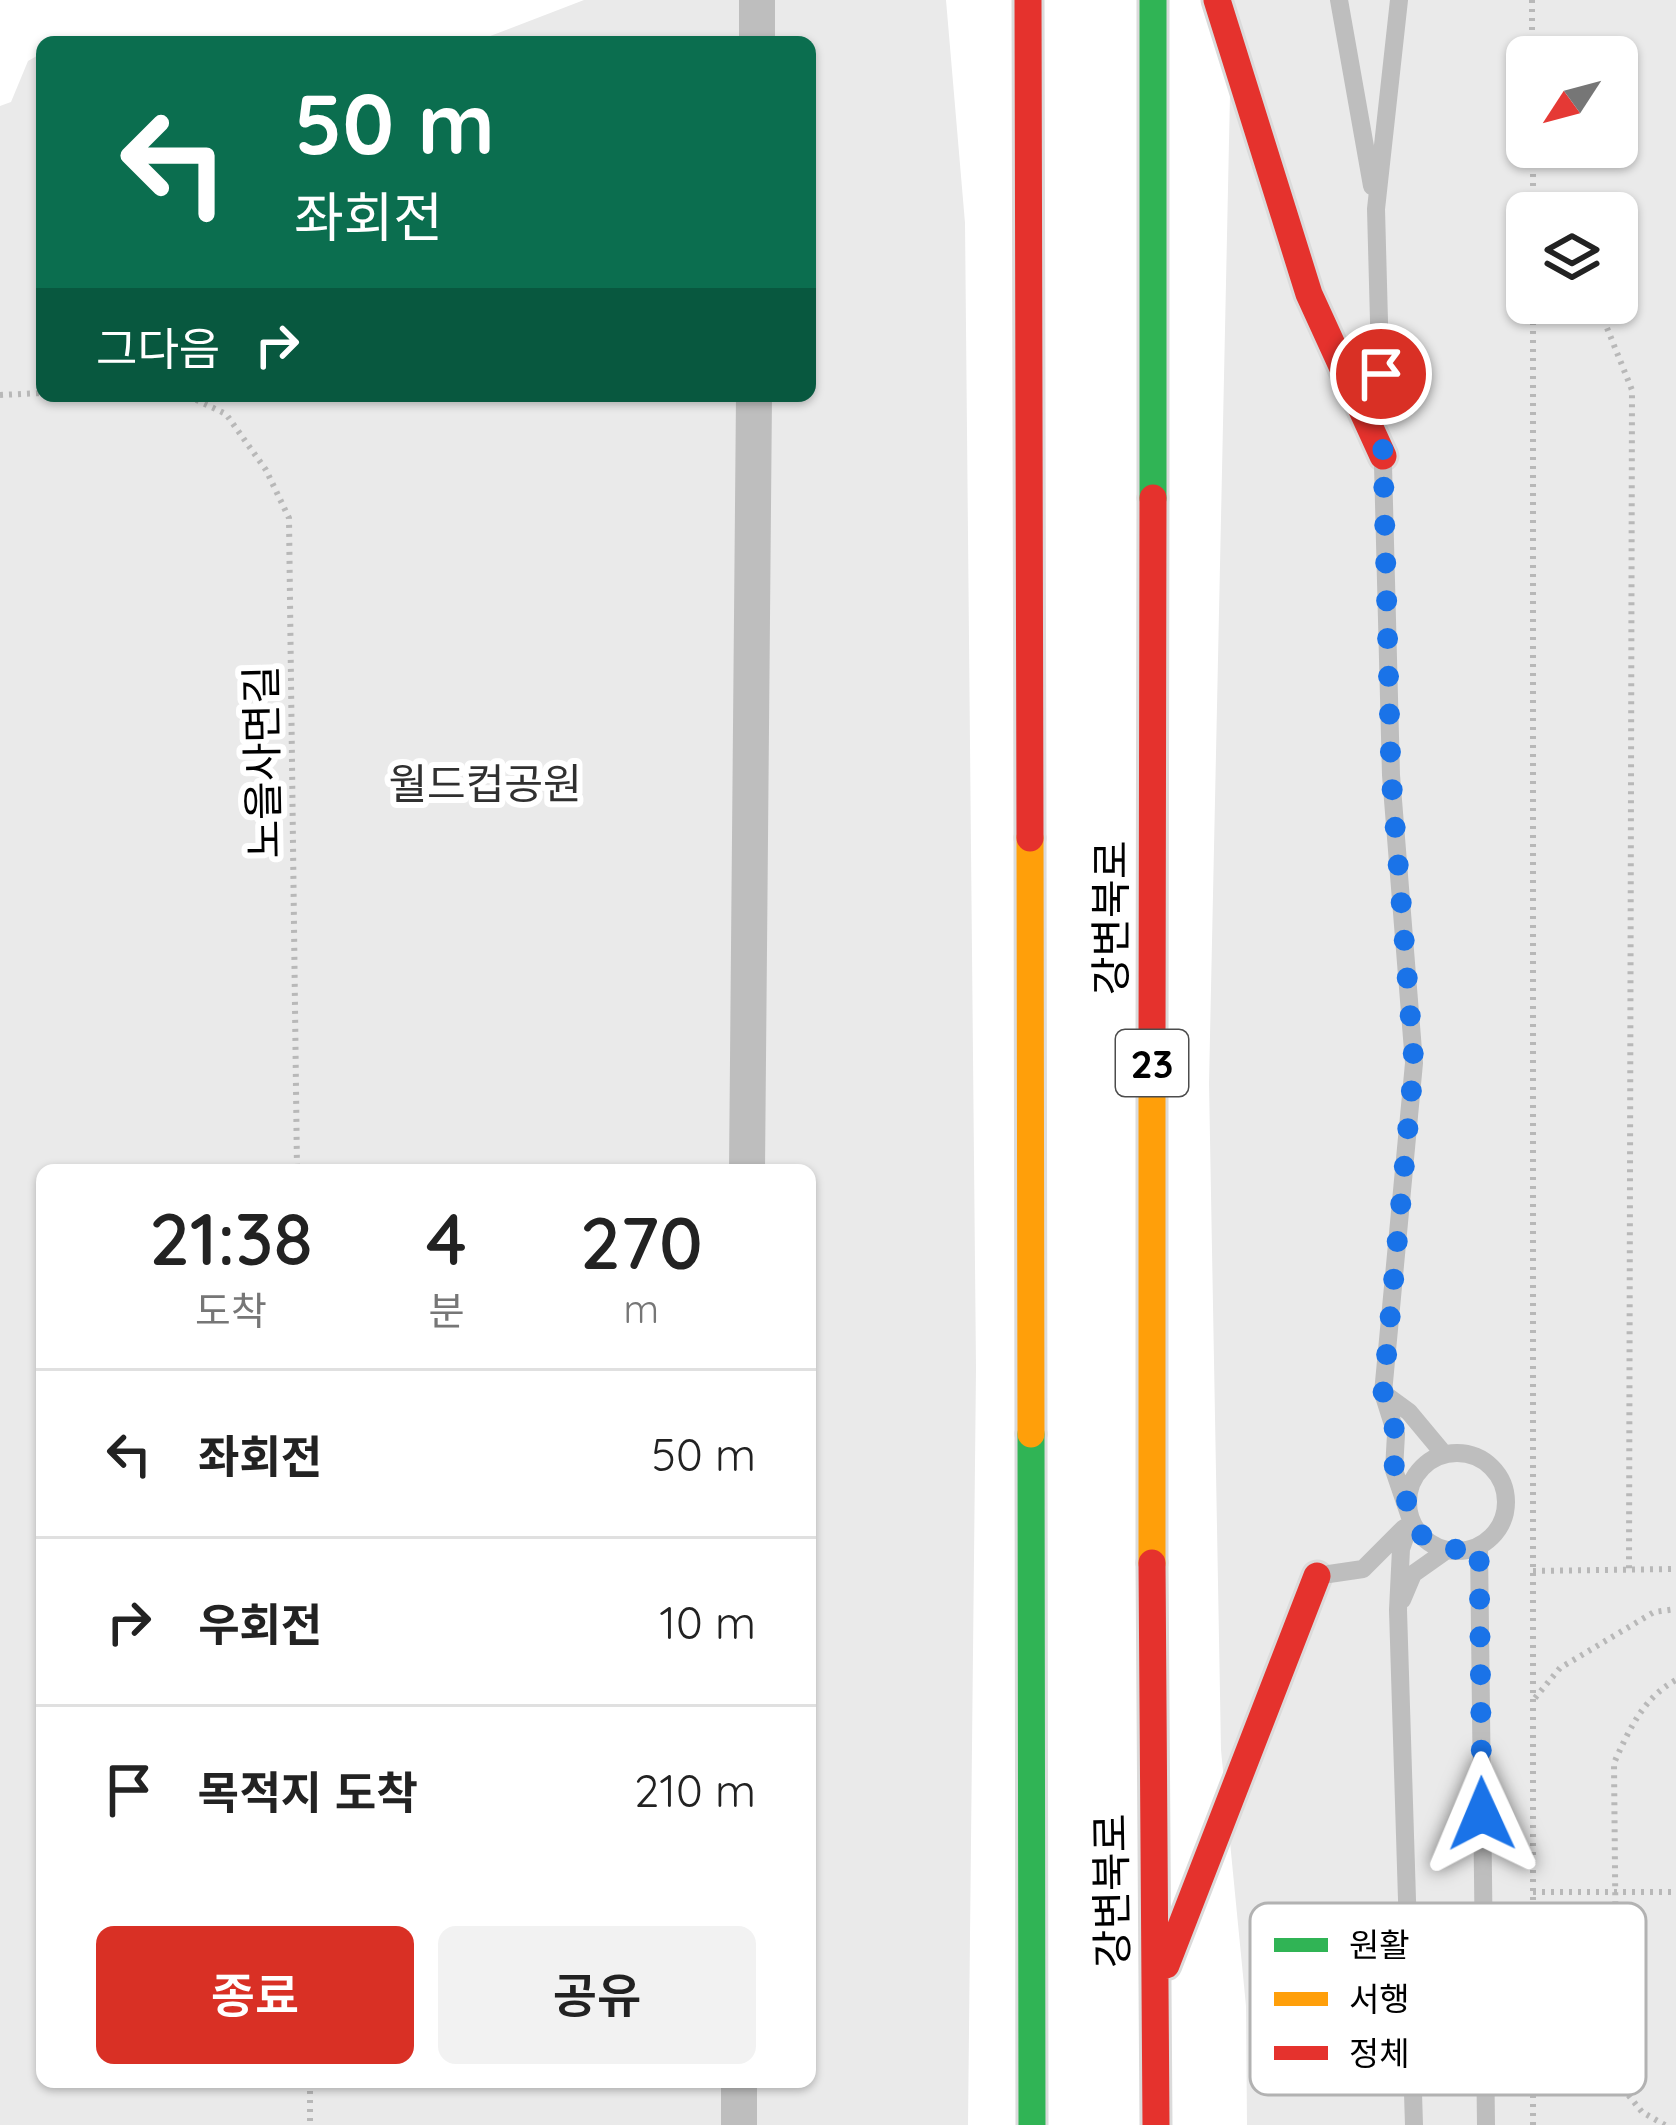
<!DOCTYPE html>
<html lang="ko">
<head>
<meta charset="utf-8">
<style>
	body { margin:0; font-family:Quicksand,"Noto Sans KR",sans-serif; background:#f2f2f2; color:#222; height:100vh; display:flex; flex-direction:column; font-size:45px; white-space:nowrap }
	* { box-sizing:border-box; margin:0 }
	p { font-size:39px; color:#767676 }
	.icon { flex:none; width:66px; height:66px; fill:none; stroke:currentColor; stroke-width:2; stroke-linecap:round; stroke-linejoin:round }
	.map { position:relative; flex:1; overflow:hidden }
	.sheet { position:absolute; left:36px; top:1164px; width:780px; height:924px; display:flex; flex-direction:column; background:#fff; border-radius:18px; box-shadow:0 3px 9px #0004 }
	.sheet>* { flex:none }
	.top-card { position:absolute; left:36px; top:36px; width:780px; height:366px; border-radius:18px; box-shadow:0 3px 9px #0004; background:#0b6e4f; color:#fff; overflow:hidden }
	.needle { width:78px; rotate:234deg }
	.fabs { position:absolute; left:1506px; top:36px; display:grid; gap:24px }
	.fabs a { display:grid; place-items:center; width:132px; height:132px; border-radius:18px; background:#fff; box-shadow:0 3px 9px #0004; font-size:60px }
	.pin { position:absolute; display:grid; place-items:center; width:102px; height:102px; color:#fff; margin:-51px; border:6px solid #fff; border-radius:50%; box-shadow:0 3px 12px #0007 }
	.me { position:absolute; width:132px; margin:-66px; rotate:359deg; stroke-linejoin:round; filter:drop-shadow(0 0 9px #0008) }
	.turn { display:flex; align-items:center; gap:42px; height:252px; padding:0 60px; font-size:54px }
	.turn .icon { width:156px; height:156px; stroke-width:2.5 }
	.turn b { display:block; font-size:84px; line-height:102px }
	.then { display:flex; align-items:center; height:114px; padding:0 60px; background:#0003; gap:24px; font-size:45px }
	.eta { display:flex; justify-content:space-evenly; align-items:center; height:204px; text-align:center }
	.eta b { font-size:72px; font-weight:600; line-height:84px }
	.action { display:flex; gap:24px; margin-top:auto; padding:24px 60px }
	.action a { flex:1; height:138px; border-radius:18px; background:#d93025; color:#fff; font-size:48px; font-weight:600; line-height:138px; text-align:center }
	.action a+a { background:#f2f2f2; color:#222 }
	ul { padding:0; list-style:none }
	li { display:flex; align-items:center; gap:36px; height:168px; padding:0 60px; border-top:3px solid #e0e0e0 }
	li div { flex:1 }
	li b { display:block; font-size:45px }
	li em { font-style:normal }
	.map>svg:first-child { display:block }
	.green { fill:#eaeaea; fill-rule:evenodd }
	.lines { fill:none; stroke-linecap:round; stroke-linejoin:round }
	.fast-casing { stroke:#dbdbdb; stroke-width:33 }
	.slow-casing { stroke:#dbdbdb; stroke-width:33 }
	.jam-casing { stroke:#dbdbdb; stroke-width:33 }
	.path { stroke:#b8b8b8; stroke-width:6; stroke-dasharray:3 6; stroke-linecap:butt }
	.lane { stroke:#bebebe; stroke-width:18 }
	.street { stroke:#bebebe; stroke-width:36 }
	.fast { stroke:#30b455; stroke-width:27 }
	.slow { stroke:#ff9f0a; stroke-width:27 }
	.jam { stroke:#e5322d; stroke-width:27 }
	.route { stroke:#1a73e8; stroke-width:21; stroke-dasharray:0 37.8 }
	.labels { text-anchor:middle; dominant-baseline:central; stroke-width:12; stroke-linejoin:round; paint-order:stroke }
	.shield { fill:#fff; stroke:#4c4c4c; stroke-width:3 }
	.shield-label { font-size:39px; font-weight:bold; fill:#000 }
	.street-label { font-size:42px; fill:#000; stroke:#fff }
	.park-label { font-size:42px; fill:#303030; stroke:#fff }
	.key { fill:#fff; stroke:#b2b2b2; stroke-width:3 }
	.key-label { font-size:33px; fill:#000 }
</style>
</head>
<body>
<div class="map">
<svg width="1676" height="2125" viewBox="0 0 1676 2125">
	<rect width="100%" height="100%" fill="#fff"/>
	<path class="green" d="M584,0H946L965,223L976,1369L968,2125H0V106L11,102L28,61L42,53V396H810V42H343L485,38ZM42,1170H810V2082H42Z
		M1232,0H1676V2125H1247L1246,2006L1221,1750L1209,1083ZM1527,57H1617V147H1527ZM1527,213H1617V303H1527Z"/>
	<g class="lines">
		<g class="fast-casing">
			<path id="fast" d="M1153,498V0
				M1031,1434L1032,2125"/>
		</g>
		<g class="slow-casing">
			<path id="slow" d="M1030,838L1031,1434
				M1152,1563V1044"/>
		</g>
		<g class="jam-casing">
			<path id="jam" d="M1028,0L1030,838
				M1217,0L1309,294L1383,456
				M1152,1044L1153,498
				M1152,1563L1156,2125
				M1166,1965L1317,1576"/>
		</g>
		<path class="path" d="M1532,0V57
			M1533,147V213
			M1597,303L1632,390L1629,1569
			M0,395L42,393
			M188,396L226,414L266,470L289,518L297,1170
			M1533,1571L1676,1569
			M1535,1698L1560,1668L1654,1612L1676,1609
			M1533,1892H1676
			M310,2082V2125
			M1533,2125V303
			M1665,2125L1642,2112L1617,2081L1614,1763C1629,1730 1643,1698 1676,1680"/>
		<path class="lane" d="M1339,0L1372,186
			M1381,396L1376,209L1399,0
			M1383,465L1391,775L1414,1063L1383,1393L1396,1434L1394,1470L1411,1520L1401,1549L1398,1610L1414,2125
			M1383,1393L1409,1412L1444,1454
			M1408 1502a49 49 0 1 1 98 0a49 49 0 1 1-98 0Z
			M1479,1547L1486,2125
			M1329,1574L1363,1569L1404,1528
			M1402,1600L1413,1574L1447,1550"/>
		<path class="street" d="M757,42V0
			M747,1170L754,396
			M739,2125V2082"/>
		<use href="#fast" class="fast"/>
		<use href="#slow" class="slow"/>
		<use href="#jam" class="jam"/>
	</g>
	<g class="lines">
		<path class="route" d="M1381,374L1391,775L1414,1063L1383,1393L1396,1434L1394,1470L1420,1534L1447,1550L1479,1547L1482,1814"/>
	</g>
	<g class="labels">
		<rect class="shield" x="1116" y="1030" width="72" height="66" rx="9"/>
		<g class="shield-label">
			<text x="1152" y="1063">23</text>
		</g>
		<g class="street-label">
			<text transform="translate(262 762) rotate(-91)">노을사면길</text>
			<text transform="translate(1110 918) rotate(-90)">강변북로</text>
			<text transform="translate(1111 1891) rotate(-91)">강변북로</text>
		</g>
		<g class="park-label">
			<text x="485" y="783">월드컵공원</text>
		</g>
	</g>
	<rect x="1250" y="1903" width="396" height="192" rx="18" class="key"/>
	<rect x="1274" y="1938" width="54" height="14" fill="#30b455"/>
	<rect x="1274" y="1992" width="54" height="14" fill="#ff9f0a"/>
	<rect x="1274" y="2046" width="54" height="14" fill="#e5322d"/>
	<g class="key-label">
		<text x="1349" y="1957">원활</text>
		<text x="1349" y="2011">서행</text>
		<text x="1349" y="2065">정체</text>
	</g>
</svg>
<div class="fabs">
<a><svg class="needle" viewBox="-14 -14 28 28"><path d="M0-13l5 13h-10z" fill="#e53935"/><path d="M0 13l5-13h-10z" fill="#767676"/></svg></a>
<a><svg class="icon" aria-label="layers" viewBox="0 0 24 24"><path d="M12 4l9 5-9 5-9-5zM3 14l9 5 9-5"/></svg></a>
</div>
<div class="pin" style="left:1381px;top:374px;background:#d93025"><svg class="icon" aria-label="arrive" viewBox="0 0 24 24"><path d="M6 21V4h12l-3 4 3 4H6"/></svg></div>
<svg class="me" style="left:1482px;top:1814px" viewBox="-20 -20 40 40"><path d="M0-17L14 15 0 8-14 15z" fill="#1a73e8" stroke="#fff" stroke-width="4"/></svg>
<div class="top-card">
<div class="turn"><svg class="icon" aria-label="left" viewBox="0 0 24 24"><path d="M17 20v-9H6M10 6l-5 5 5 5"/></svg><div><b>50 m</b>좌회전</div></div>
<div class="then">그다음<svg class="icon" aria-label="right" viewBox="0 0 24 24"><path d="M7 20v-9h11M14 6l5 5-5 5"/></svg></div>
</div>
<section class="sheet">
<div class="eta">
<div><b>21:38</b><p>도착</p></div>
<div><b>4</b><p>분</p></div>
<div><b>270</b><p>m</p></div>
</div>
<ul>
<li><svg class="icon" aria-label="left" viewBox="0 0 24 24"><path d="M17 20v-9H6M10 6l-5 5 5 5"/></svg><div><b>좌회전</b></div><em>50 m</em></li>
<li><svg class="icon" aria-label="right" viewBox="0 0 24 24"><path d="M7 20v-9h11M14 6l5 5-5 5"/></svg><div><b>우회전</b></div><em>10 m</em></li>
<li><svg class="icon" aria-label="arrive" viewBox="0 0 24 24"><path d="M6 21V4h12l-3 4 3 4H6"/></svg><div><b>목적지 도착</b></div><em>210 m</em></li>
</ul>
<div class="action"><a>종료</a><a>공유</a></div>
</section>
</div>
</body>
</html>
